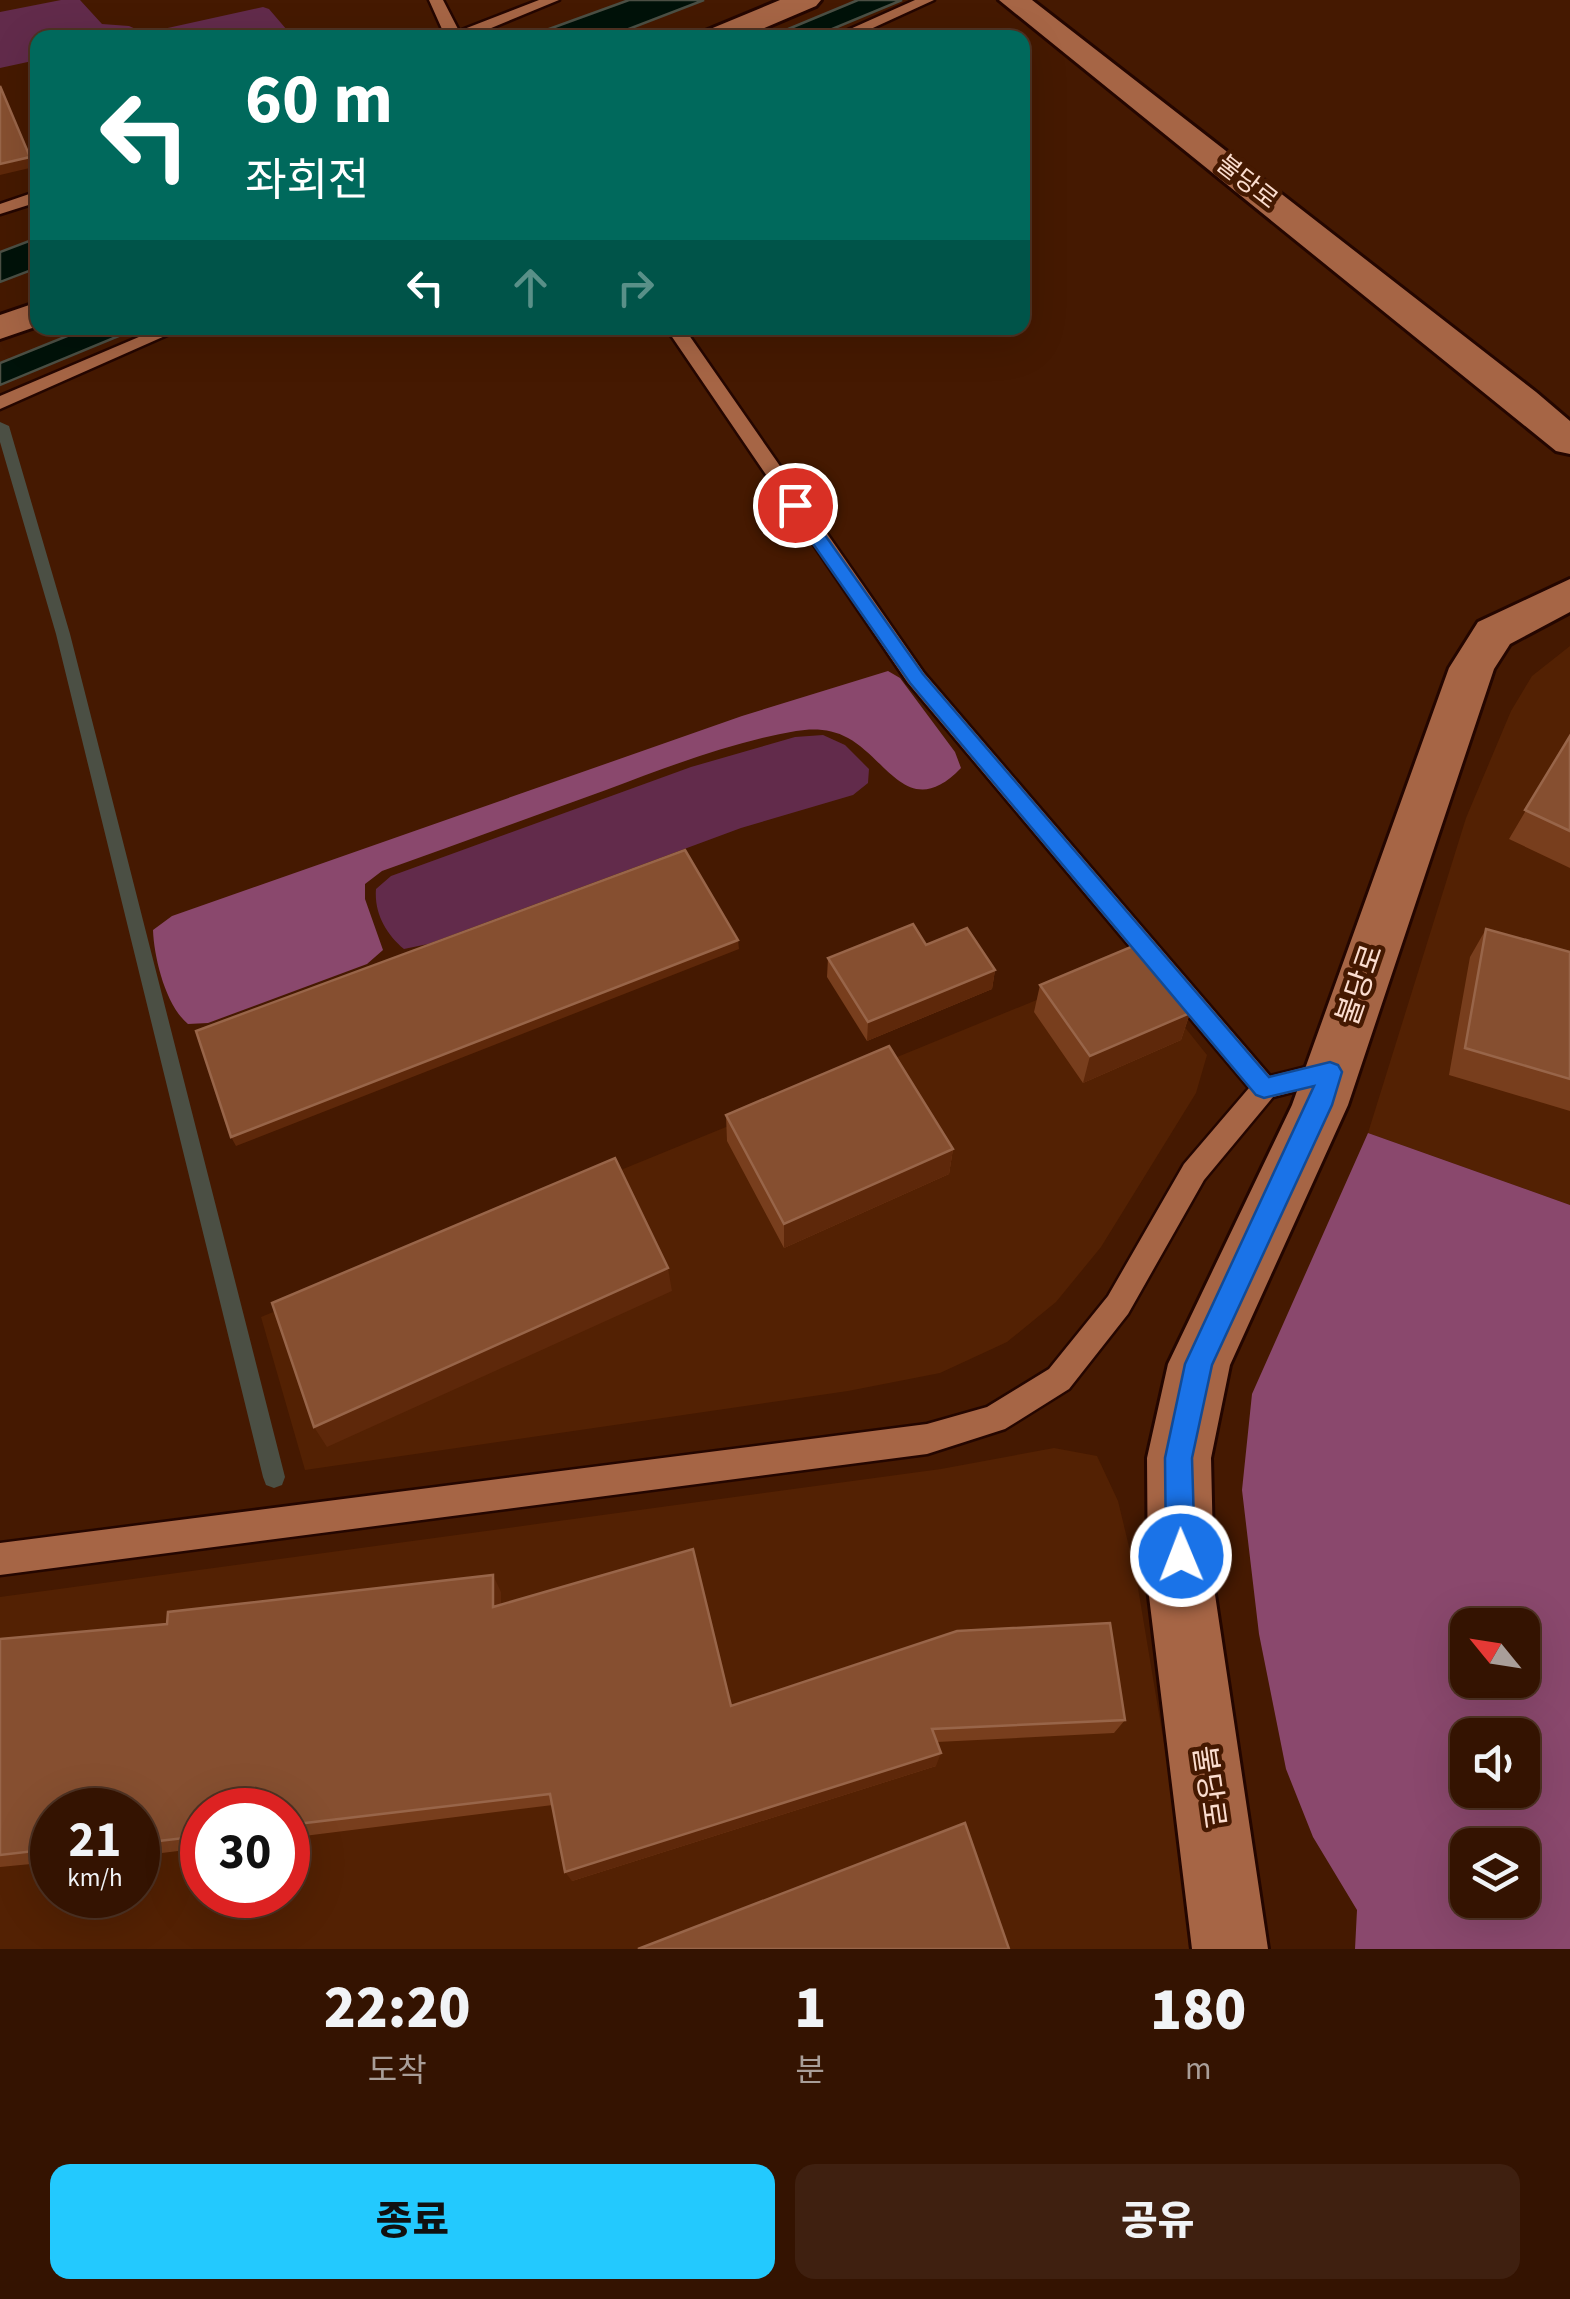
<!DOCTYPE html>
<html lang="ko">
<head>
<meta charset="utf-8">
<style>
	body { margin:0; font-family:"Source Sans 3","Noto Sans KR",sans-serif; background:#3f2010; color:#f1f3f6; height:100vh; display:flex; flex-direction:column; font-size:38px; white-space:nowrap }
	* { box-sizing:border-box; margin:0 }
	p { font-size:32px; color:#a99e99 }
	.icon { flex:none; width:55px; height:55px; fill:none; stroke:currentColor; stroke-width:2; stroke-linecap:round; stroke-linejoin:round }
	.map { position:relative; height:1949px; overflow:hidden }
	.panel { display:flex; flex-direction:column; background:#341301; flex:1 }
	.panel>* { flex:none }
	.top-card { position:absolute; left:30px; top:30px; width:1000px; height:305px; border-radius:20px; box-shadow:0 10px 40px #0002,0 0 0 2px #4e3223; background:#00695c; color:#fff; overflow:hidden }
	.needle { width:65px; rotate:300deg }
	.buttons { position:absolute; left:1450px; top:1608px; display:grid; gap:20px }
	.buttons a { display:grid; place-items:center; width:90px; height:90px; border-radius:20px; background:#341301; box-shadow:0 10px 40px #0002,0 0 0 2px #4e3223; font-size:50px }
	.speed { position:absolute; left:30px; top:1788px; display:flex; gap:20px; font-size:50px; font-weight:700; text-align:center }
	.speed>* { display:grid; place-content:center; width:130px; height:130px; border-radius:50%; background:#341301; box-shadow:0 10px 40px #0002,0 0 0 2px #4e3223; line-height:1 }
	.speed small { font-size:25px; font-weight:400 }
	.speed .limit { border:15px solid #d22; background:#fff; color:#111 }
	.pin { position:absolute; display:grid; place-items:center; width:85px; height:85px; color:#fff; margin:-42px; border:5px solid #fff; border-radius:50%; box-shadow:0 2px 10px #0007 }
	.me { position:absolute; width:110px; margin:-55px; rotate:359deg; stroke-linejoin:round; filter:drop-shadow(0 0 8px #0008) }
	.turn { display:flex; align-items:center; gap:35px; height:210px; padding:0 50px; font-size:45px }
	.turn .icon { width:130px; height:130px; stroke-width:2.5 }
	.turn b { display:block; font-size:70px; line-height:85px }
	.lanes { display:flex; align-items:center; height:95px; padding:0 50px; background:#0003; justify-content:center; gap:50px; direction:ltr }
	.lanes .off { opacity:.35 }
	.eta { display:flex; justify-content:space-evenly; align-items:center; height:170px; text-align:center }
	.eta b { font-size:60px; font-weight:800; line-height:70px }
	.button { display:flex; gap:20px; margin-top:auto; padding:20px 50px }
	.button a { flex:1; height:115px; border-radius:20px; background:#23c9fe; color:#111; font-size:40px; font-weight:800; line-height:115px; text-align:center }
	.button a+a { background:#3f2010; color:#f1f3f6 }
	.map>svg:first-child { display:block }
	.built { fill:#532103; fill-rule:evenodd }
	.green { fill:#622b4b }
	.forest { fill:#8a486d; fill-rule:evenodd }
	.water { fill:#001209; stroke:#4b4f44; stroke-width:2.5 }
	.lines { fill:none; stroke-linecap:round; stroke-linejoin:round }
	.stream { fill:#4b4f44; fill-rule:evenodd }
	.service-casing { stroke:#240600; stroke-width:5 }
	.minor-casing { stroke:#240600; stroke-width:6 }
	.service { fill:#a66545; fill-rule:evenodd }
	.minor { fill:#a66545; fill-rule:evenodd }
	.wall { fill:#783e1d }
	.shaded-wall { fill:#5e280a }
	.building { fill:#864f30; stroke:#986549; stroke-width:2.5 }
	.route { fill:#1a73e8; stroke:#114b97; stroke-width:2.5 }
	.labels { text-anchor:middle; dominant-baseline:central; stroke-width:9; stroke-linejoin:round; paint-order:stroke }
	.far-street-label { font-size:25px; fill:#fbddcf; stroke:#451901 }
	.street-label { font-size:30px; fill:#fbddcf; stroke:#451901 }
</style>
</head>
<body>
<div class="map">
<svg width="1570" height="1949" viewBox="0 0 1570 1949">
	<rect width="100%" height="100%" fill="#451901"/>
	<path class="built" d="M1570,646V1205L1368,1133L1466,818L1511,711L1532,676Z
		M1132,961L1207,1055L1196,1093L1101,1247L1056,1302L1007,1342L940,1373L848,1391L305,1470L261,1317Z
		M1054,1448L1097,1456L1118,1501L1136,1576L1186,1876L1189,1949H0V1597L941,1469ZM52,1810H138V1895H52ZM202,1810H288V1895H202Z"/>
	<path class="green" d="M61,0H80L102,24L129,26L145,33L263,7L269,9L293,37L38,38L37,60L0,68V12Z
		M823,735L845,745L869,769L868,783L853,795L741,828L428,944L404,949C386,934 374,913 376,889L391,876L691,767L795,737Z"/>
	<path class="forest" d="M888,671L900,678L955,752L961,768C909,822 888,760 848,738C832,729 814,728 796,731C732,742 667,767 606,790C531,817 457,844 382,871L365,884V899L383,950L367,964L208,1023L188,1024C166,1006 154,958 153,930L172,916L742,716Z
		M1368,1133L1570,1205V1949H1355L1357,1910L1313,1837L1286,1769L1259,1634L1242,1490L1252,1394ZM1468,1625H1522V1680H1468ZM1468,1735H1522V1790H1468ZM1468,1845H1522V1900H1468Z"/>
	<path class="water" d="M629,0H704L608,37H527Z
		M858,0H902L813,37H769Z
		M37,238V268L0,282V252Z
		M87,328H138L0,385V363Z"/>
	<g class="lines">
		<path class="stream" d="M0,422L9,426L70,634L285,1477L282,1485L274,1488L266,1485L263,1477L56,634L0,442Z"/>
		<g class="service-casing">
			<path id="service" d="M429,0H443L459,31L539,0H559L467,38H446Z
				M915,0H934L851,38H830Z
				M38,191V202L0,214V204Z
				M160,328H183L0,409V396Z
				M666,328H684L924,673L1270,1076L1330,1061L1339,1064L1343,1072L1339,1080L1273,1097L1204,1180L1128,1314L1069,1389L1005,1429L927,1454L0,1575V1543L927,1424L987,1407L1049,1369L1108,1296L1184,1164L1249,1088L908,683Z"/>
		</g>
		<g class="minor-casing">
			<path id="minor" d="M780,0H821L816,6L741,38H699L703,32Z
				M999,0H1032L1536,392L1570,421V454L1556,451Z
				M38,302V326L0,339V315Z
				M1570,579V612L1510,644L1494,669L1348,1105L1230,1365L1211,1458L1214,1588L1268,1949H1192L1148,1588L1147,1458L1168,1364L1292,1105L1449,668L1478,622Z"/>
		</g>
		<use href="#service" class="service"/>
		<use href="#minor" class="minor"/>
	</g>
	<path class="wall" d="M1570,736V868L1509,839Z
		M1486,929L1570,952V1111L1449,1075L1470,957Z
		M926,945L995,970L992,989L867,1041L827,977L828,958Z
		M1040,985L1190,1013L1181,1040L1083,1083L1034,1012Z
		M726,1115L953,1149L949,1174L784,1248L727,1141Z
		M501,1592V1604L731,1706L1125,1720L1114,1733L937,1742L936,1766L572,1881L553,1805L288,1838V1810H202V1848L162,1853L156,1851L138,1852V1810H52V1862L0,1867V1639Z"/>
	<path class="shaded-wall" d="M30,157L34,167L0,175V164Z
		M738,940L739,949L236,1146L231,1137Z
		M995,970L992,989L867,1041L868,1022Z
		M1190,1013L1181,1040L1083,1083L1090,1056Z
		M953,1149L949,1174L784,1248V1224Z
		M668,1268L672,1291L327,1447L314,1427Z
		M493,1575L501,1592V1623L493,1607Z
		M941,1753L936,1766L572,1881L565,1872Z"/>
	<path class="building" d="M0,86L30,157L0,164Z
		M1570,736V831L1525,810Z
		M685,850L738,940L231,1137L196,1031Z
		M913,924L926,945L967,928L995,970L868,1022L828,958Z
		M1486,929L1570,952V1079L1465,1048Z
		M1138,944L1190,1013L1090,1056L1040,985Z
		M889,1046L953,1149L784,1224L726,1115Z
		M615,1158L668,1268L314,1427L272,1303Z
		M693,1549L731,1706L957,1631L1110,1623L1125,1720L932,1729L941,1753L565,1872L550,1794L288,1825V1810H202V1836L141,1843V1840H138V1810H52V1849L0,1855V1639L167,1624L168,1612L493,1575V1607Z
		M965,1823L1009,1949H638Z"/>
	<path class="route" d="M795,500L801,501L923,674L1269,1077L1330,1062L1338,1065L1342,1072L1332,1105L1212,1365L1192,1458L1195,1556L1191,1566L1181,1570L1171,1566L1166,1556L1165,1458L1185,1364L1314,1086L1264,1098L1256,1095L910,683L786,505Z"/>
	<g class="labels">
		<g class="far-street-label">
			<text transform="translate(1247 182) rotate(38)">불당로</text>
		</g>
		<g class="street-label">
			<text transform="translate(1360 985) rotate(-71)">불당로</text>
			<text transform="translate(1209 1787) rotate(82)">불당로</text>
		</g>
	</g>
</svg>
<div class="buttons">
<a><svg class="needle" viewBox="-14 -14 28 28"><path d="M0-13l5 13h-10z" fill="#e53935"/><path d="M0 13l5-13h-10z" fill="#a99e99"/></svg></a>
<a><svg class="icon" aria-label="sound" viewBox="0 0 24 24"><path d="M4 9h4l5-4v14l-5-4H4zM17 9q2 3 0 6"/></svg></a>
<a><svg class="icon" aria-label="layers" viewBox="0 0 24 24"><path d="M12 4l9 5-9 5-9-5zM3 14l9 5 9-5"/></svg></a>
</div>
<div class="speed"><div>21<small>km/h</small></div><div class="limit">30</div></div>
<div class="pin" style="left:795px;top:505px;background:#d93025"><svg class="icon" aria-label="arrive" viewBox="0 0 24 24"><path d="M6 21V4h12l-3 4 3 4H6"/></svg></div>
<svg class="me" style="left:1181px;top:1556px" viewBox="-20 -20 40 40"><circle r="17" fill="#1a73e8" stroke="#fff" stroke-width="3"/><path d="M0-11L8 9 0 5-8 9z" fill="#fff"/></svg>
<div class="top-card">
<div class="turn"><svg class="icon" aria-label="left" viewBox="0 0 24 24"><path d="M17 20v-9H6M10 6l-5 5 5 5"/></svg><div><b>60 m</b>좌회전</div></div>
<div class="lanes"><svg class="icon" aria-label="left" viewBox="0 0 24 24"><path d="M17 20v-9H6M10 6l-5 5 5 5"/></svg><svg class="icon off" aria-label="ahead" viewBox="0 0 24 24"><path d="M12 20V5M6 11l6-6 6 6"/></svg><svg class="icon off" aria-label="right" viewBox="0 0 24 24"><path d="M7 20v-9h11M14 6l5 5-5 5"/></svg></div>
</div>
</div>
<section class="panel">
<div class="eta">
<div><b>22:20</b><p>도착</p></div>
<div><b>1</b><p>분</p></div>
<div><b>180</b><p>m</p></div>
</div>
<div class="button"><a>종료</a><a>공유</a></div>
</section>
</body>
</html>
